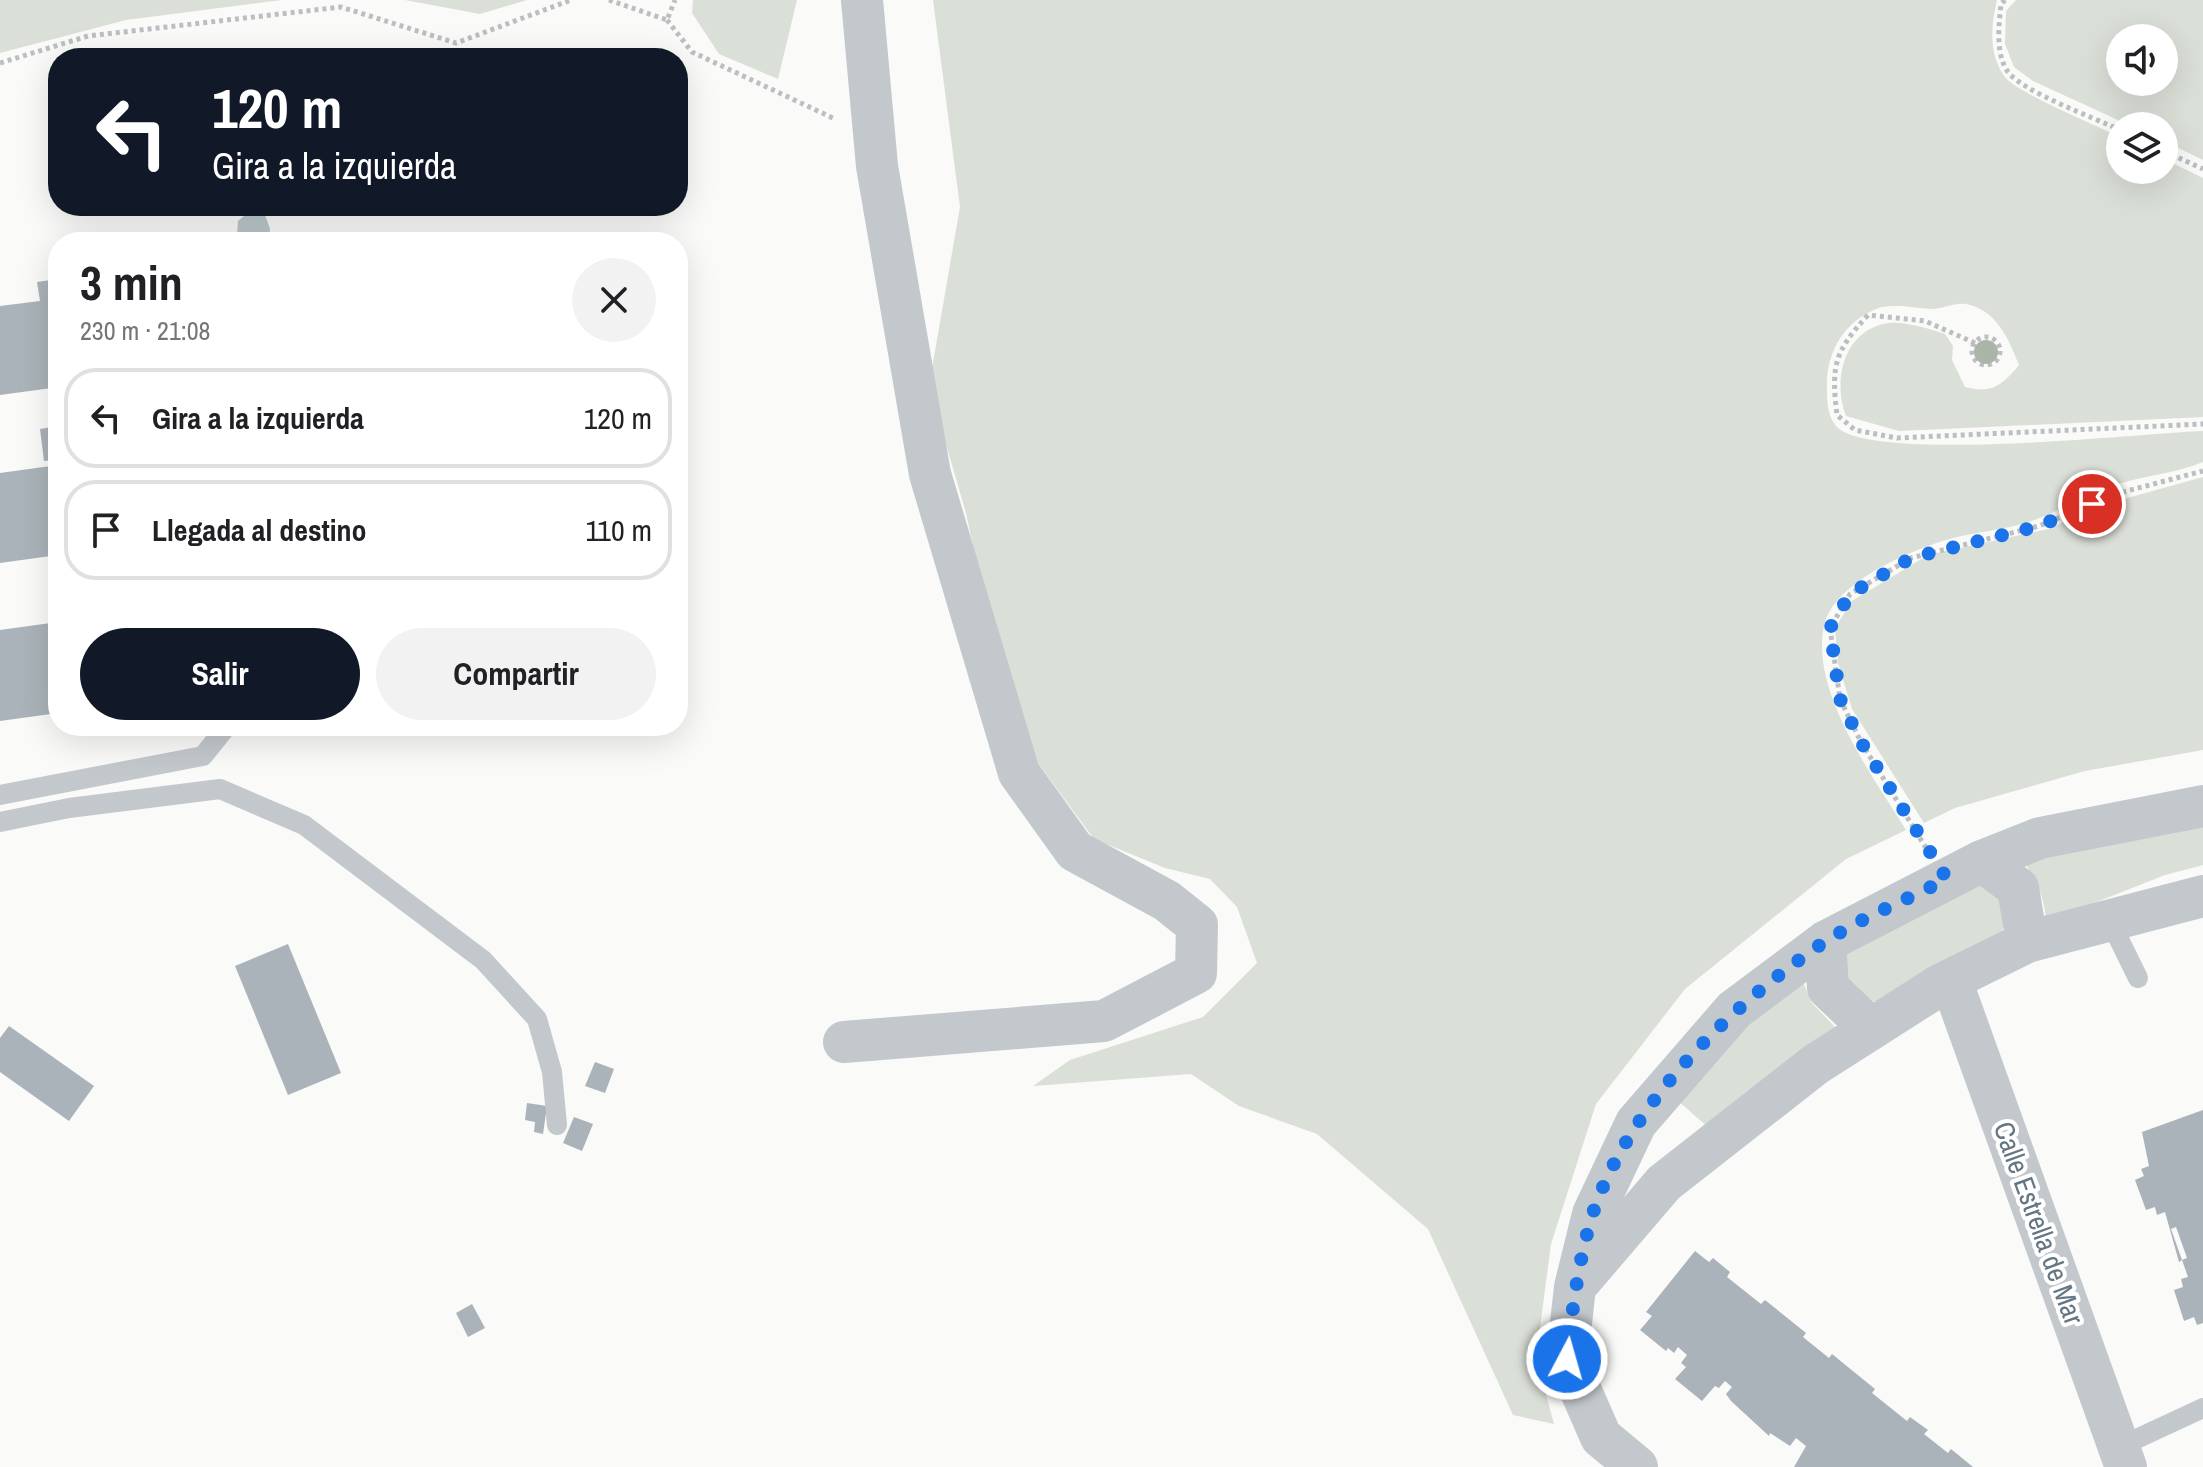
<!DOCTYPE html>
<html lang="es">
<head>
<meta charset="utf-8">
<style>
	:root { --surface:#fff; --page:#f2f2f2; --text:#202124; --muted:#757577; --line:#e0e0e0; --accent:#111827 }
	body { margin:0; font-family:"Archivo Narrow",sans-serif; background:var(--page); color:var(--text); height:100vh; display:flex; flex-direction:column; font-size:30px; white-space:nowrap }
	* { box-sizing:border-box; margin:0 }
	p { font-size:26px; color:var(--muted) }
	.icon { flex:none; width:44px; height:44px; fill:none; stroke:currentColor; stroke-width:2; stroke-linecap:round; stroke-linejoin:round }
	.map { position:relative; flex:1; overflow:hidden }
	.details { position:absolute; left:48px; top:232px; width:640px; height:504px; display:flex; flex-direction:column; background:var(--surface); border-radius:32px; box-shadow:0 8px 32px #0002 }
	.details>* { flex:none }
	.top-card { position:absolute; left:48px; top:48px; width:640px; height:168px; border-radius:32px; box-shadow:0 8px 32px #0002; background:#111827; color:#fff; overflow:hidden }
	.fabs { position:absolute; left:2106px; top:24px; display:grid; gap:16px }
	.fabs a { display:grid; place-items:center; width:72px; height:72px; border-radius:50%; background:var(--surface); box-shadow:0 8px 32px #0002; font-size:40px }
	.pin { position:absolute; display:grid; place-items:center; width:68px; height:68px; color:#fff; margin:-34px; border:4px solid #fff; border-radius:50%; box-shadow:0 2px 8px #0007 }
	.me { position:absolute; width:88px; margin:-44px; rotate:6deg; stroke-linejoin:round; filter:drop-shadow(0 0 6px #0008) }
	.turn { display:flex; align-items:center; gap:28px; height:168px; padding:0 32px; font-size:36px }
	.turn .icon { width:104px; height:104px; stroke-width:2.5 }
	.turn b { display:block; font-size:56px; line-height:68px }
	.round { display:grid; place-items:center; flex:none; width:84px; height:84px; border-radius:42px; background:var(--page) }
	.headline { display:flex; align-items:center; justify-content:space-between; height:136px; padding:0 32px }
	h1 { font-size:48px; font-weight:700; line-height:60px }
	.cta { display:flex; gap:16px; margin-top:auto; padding:16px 32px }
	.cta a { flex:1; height:92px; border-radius:48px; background:var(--accent); color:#fff; font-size:32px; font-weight:700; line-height:92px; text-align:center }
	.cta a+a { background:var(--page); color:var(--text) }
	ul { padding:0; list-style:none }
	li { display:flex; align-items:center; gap:24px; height:100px; margin:0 16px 12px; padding:0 16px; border:4px solid var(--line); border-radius:32px }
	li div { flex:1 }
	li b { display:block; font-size:30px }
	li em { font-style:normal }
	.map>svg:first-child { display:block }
	.green { fill:#dadfd7; fill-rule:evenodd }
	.water { fill:#bbc7cb }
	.building { fill:#aab3b9 }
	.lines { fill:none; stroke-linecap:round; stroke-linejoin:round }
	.path { stroke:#bbbfc2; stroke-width:5; stroke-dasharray:4 4; stroke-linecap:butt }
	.service { stroke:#c3c8cc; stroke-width:20 }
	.minor { stroke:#c3c8cc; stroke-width:42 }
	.tree { fill:#aab4a7 }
	.route { stroke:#1a73e8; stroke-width:14; stroke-dasharray:0 25.2 }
	.labels { text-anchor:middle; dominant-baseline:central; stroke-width:8; stroke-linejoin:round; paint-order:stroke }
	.street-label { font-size:28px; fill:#657683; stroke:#fff }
</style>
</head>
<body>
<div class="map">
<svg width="2203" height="1467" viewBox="0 0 2203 1467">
	<rect width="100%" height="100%" fill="#fafaf8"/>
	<!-- green -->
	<g class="green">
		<path d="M0,0H282L126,20L0,53Z"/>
		<path d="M405,0H527L480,14Z"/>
		<path d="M693,0H797L778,79L719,54L692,13Z"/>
		<path d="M933,0H1997C1991,26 1988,54 2005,77C2017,93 2098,126 2120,137V170H2164V159L2203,178V417L1899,431L1846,416C1832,380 1844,329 1889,323C1904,321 1931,329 1945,334L1953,346L1952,360L1965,387C1991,394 2002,386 2019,365C2009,340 1997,310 1966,304C1955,302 1942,309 1930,309C1915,308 1890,303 1876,309C1842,323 1825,355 1827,391C1827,402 1828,417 1836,426C1868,464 2145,433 2203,431V462C2175,474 2144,475 2115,485C2086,495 2060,511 2032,521C2005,530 1976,532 1949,539C1909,551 1834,582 1824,626C1810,692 1873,776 1906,830L1846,859L1685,989L1596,1104L1551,1244L1536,1358L1554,1424L1513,1415L1428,1229L1317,1134L1239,1106L1191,1074L1033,1086L1070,1060L1203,1017L1257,963L1237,907L1210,879L1165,868L1094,839L1012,728L966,513L929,386L960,207Z"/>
		<path d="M2016,0H2203V160L2164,141V126H2131L2033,81L2014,67L2005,44L2006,11ZM2120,38H2164V82H2120Z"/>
		<path d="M2203,477V750L2085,771L1955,808L1924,823L1852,709L1838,663L1835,628L1852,601L1928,555L2048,529L2106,504Z"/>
		<path d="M2203,822V865L2165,875L2046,922C2045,896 2035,878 2020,856Z"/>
		<path d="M1976,880L2002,897L2007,916L2001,935L1886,1002L1869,1001L1852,993L1842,956Z"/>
		<path d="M1801,977L1812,1003L1838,1030L1710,1129L1676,1099L1716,1054Z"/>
	</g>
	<!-- water -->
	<path class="water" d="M251,210L265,215L270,229L269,242H219L237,236L238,221Z"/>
	<!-- building -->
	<g class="building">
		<path d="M58,279V420H56L52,388L0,395V306L40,301L37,282Z"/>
		<path d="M58,426V460L44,461L40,429Z"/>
		<path d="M58,465V555L0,563V473Z"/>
		<path d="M58,622V713L0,721V630Z"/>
		<path d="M288,944L341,1073L288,1095L235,966Z"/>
		<path d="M9,1026L94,1086L69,1121L0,1072V1038Z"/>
		<path d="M595,1062L614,1069L605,1093L585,1086Z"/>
		<path d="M527,1103L547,1106L543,1134L534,1132L535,1122L525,1120Z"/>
		<path d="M2203,1110V1323L2197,1325L2194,1317L2184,1321L2174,1290L2183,1287L2181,1279L2188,1277L2182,1260L2187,1258L2176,1227L2171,1229L2182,1260L2179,1262L2165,1212L2157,1215L2155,1207L2146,1210L2135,1180L2144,1176L2141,1169L2149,1166L2142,1132Z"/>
		<path d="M574,1117L593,1124L582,1151L563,1143Z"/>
		<path d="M1695,1251L1709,1262L1713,1258L1730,1272L1727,1277L1761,1304L1765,1300L1806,1333L1803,1337L1829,1358L1832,1354L1875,1389L1872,1393L1907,1421L1910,1417L1928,1430L1924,1434L1948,1453L1951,1449L1973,1467H1794L1806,1446L1796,1438L1790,1446L1770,1433L1769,1436L1731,1401L1726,1394L1732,1387L1725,1381L1719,1388L1715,1386L1702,1401L1675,1379L1686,1367L1681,1363L1687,1355L1678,1347L1674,1353L1668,1348L1666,1351L1640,1330L1652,1316L1646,1312Z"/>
		<path d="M472,1304L485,1328L468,1337L456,1313Z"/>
	</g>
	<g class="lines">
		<!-- path -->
		<g class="path">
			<path d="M609,0L667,20L675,0"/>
			<path d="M2005,0L2001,4C1999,24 1995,54 2008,72C2023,92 2095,118 2120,130"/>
			<path d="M667,20L692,52L835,119"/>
			<path d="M0,63L88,36L341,7L456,43L571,0"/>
			<path d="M2164,151L2203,169"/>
			<circle cx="1986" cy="351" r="14"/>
			<path d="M1975,343L1925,321L1868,315C1834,352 1831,366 1837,415L1855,430L1897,438L2203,424"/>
			<path d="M1926,848L1861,742L1840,699L1830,628L1850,594L1911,558L2039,526L2119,493L2203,471"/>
		</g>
		<!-- service -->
		<g class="service">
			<path d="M0,795L203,756L227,726"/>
			<path d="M0,822L69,808L220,789L304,825L483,960L537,1019L552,1072L557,1125"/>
			<path d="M2109,919L2138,978"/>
			<path d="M2119,1447L2203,1408"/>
		</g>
		<!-- minor -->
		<g class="minor">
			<path d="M1982,861L2018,888L2027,942"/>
			<path d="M1825,942L1828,988L1871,1029"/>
			<path d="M1951,980L2126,1467"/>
			<path d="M844,1042L1104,1021L1196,973L1197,925L1167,901L1075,851L1019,773L930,474L877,166L862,0"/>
			<path d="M1581,1280L1664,1183L1816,1064L1940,985L2027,942L2203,896"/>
			<path d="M1637,1467L1601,1437L1567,1359L1575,1287L1593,1214L1636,1123L1734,1010L1825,942L1982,861L2040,838L2203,806"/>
		</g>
	</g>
	<!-- trees -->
	<circle class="tree" cx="1986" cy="352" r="12"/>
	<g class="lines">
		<!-- route -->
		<path class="route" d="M1567,1359C1572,1311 1578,1263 1592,1216C1628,1105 1729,1007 1823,943C1861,918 1906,900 1947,879L1861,742L1840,699L1830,628L1850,594L1911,558L2039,526L2092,504"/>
	</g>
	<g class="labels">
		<!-- street labels -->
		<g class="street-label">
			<text transform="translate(2039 1223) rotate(70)">Calle Estrella de Mar</text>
		</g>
	</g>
</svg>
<div class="fabs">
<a><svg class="icon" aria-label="sound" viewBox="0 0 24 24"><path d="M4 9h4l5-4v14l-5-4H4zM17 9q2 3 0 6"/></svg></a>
<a><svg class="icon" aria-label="layers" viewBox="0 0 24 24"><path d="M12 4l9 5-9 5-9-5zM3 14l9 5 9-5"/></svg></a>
</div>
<div class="pin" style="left:2092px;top:504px;background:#d93025"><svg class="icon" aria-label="arrive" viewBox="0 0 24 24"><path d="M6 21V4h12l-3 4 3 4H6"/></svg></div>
<svg class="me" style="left:1567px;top:1359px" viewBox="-20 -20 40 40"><circle r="17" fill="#1a73e8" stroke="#fff" stroke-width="3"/><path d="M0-11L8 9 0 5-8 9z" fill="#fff"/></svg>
<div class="top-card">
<div class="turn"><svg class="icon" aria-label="left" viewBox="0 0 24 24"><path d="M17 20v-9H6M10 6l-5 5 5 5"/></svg><div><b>120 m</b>Gira a la izquierda</div></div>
</div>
<section class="details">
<div class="headline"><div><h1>3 min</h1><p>230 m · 21:08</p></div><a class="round"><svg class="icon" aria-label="close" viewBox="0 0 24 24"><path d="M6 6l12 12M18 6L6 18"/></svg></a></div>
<ul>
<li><svg class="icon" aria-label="left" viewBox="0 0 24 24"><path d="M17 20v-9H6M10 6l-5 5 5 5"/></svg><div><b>Gira a la izquierda</b></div><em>120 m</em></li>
<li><svg class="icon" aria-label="arrive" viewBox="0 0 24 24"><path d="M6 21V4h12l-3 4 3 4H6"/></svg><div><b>Llegada al destino</b></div><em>110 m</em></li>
</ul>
<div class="cta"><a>Salir</a><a>Compartir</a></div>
</section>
</div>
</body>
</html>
